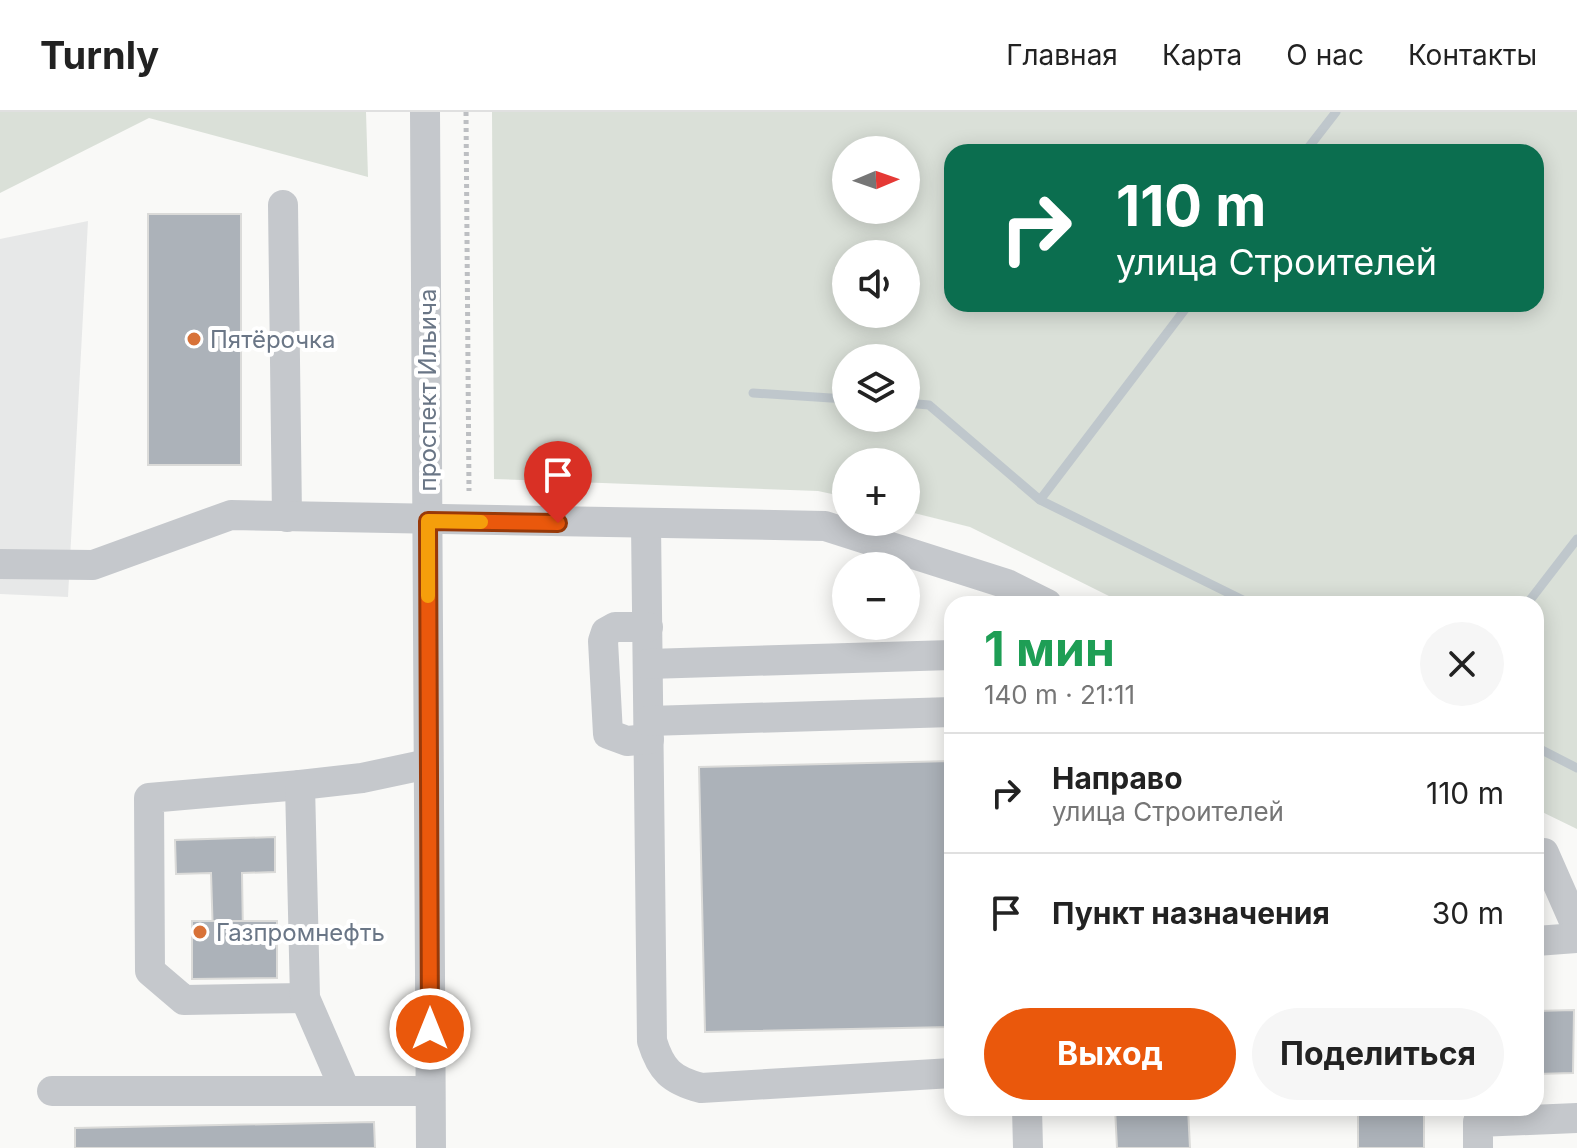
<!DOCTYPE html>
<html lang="ru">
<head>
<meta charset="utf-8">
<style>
	:root { --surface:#fff; --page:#f6f6f6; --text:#222; --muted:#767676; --line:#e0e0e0; --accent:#ea580c }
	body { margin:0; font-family:Inter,sans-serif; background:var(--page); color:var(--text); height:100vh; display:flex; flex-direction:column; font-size:30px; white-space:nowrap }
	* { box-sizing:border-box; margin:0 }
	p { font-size:26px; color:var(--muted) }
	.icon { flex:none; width:44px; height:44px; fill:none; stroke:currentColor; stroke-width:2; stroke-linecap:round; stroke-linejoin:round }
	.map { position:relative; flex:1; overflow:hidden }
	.details { position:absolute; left:944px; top:484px; width:600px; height:520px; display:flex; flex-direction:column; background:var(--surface); border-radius:24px; box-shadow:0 4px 20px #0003 }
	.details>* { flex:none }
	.top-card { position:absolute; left:944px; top:32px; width:600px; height:168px; border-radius:24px; box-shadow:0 4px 20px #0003; background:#0b6e4f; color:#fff; overflow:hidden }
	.needle { width:52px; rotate:88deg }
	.buttons { position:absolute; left:832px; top:24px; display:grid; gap:16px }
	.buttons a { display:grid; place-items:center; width:88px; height:88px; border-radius:50%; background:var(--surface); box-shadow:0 4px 20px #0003; font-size:40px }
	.pin { position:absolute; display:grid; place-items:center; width:68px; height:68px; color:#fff; margin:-82px -34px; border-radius:50% 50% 50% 0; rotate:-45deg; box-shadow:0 0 8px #0007 }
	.pin .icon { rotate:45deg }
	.me { position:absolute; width:88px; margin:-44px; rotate:0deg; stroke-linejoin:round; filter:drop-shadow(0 0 6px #0008) }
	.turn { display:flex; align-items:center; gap:28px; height:168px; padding:0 40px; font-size:36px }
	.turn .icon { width:104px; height:104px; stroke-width:2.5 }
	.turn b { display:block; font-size:56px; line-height:68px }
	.round { display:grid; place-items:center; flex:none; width:84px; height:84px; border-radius:42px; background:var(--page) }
	.summary { display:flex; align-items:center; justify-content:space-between; height:136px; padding:0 40px }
	h1 { font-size:48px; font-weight:700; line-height:60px; color:#1e9e55 }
	.action { display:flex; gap:16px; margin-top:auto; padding:16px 40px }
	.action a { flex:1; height:92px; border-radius:48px; background:var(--accent); color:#fff; font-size:32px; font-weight:700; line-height:92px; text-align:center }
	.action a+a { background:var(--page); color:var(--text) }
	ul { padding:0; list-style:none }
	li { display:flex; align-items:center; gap:24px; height:120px; padding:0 40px; border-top:2px solid var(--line) }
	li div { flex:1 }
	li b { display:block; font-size:30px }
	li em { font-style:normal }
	header { display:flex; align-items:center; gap:48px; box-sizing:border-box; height:112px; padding:0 40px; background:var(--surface); border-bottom:2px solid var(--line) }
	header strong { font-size:38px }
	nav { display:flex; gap:44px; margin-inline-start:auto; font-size:28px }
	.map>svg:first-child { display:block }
	.built { fill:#e7e8e8 }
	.green { fill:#dae0d8; fill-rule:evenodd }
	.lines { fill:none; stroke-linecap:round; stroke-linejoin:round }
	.stream { stroke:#bfc7cc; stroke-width:9 }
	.building { fill:#acb2b9; stroke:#dbdbd9; stroke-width:2 }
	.path { stroke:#bdbfc2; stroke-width:5; stroke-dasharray:4 4; stroke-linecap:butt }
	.minor { stroke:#c5c8cc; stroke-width:30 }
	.route-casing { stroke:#983908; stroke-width:20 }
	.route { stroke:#ea580c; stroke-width:14 }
	.slow { stroke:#f59e0b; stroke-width:14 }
	.poi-dot { fill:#d87238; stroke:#fff; stroke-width:3 }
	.labels { text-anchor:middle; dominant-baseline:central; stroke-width:8; stroke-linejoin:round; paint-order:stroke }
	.poi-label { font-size:24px; fill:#6a7686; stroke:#fff; text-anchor:start }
	.street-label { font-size:24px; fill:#6a7686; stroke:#fff }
</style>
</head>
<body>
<header>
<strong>Turnly</strong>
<nav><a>Главная</a><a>Карта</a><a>О нас</a><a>Контакты</a></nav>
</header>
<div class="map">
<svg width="1577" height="1036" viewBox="0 0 1577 1036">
	<rect width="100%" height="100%" fill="#f9f9f7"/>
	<!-- built -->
	<path class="built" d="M88,109L68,485L0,482V127Z"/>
	<!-- green -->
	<g class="green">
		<path d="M0,0H366L368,65L149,6L0,81Z"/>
		<path d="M492,0H1577V717L1536,697V492H1125L970,415L906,399V350H846V385L818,379L494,367ZM846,38H906V98H846ZM952,40H1536V192H952ZM846,142H906V202H846ZM846,246H906V306H846Z"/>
	</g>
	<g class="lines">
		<!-- stream -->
		<g class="stream">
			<path d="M1305,40L1336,0"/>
			<path d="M753,281L846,287"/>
			<path d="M906,291L929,293L1040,388L1251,492"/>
			<path d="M1040,388L1189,192"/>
			<path d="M1527,492L1577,427"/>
			<path d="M1536,635L1577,656"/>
		</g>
	</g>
	<!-- building -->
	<g class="building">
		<rect x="148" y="102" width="93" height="251"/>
		<path d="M952,649V915L705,920L699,655Z"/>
		<path d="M275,725V760L242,761L243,824L213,825L211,761L176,762L175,728Z"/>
		<path d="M192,809H277V866L192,867Z"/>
		<path d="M1574,898L1573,961L1536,962V899Z"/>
		<path d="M1115,996H1188L1190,1036H1117Z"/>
		<rect x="1358" y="996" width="66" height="40"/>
		<path d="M374,1010L375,1036H75V1016Z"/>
	</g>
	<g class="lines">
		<!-- path -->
		<path class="path" d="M466,0L469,379"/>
		<!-- minor -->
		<g class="minor">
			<path d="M425,0L431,1036"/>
			<path d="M283,93L287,405"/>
			<path d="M646,412L652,929C661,958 671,968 701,976L952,961"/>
			<path d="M0,452L93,453L231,403L825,414L1007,472L1047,492"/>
			<path d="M648,515H615L606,520L603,529L608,622L627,629L649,627"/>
			<path d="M648,552L952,543"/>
			<path d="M649,609L952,600"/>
			<path d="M300,673L149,686L150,859L184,888L305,886"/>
			<path d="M1544,741L1577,816"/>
			<path d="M1536,829L1577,826"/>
			<path d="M345,978L305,886L300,673L362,666L428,652"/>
			<path d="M52,979H430"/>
			<path d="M1027,996L1028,1036"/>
			<path d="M1478,1036V1010L1577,1006"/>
		</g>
	</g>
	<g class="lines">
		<defs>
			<path id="route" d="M430,917L428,409L558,411"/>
		</defs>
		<!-- route casing -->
		<use href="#route" class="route-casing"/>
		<!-- route -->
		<use href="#route" class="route"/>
		<!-- slow -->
		<path class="slow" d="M428,484V409L481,410"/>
	</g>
	<!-- markers -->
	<g class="poi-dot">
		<circle cx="194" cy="227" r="8"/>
		<circle cx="200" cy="820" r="8"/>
	</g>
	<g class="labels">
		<!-- poi labels -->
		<g class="poi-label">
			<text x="210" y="227">Пятёрочка</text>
			<text x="216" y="820">Газпромнефть</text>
		</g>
		<!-- street labels -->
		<g class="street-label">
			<text transform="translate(427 278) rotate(-90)">проспект Ильича</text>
		</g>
	</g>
</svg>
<div class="buttons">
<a><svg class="needle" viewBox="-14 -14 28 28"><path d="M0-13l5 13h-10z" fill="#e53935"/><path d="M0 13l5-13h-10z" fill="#767676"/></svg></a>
<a><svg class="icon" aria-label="sound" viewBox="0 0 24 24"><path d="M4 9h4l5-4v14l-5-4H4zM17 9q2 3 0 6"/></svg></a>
<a><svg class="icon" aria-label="layers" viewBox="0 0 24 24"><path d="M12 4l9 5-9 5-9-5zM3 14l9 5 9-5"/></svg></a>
<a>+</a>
<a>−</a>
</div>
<div class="pin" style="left:558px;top:411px;background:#d93025"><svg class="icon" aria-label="arrive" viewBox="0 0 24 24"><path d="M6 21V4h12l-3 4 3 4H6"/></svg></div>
<svg class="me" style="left:430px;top:917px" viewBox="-20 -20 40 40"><circle r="17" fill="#ea580c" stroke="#fff" stroke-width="3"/><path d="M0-11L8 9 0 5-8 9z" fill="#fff"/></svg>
<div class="top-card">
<div class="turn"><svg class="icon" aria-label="right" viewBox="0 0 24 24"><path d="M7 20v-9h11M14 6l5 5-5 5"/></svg><div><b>110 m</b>улица Строителей</div></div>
</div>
<section class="details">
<div class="summary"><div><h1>1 мин</h1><p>140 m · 21:11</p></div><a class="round"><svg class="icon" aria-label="close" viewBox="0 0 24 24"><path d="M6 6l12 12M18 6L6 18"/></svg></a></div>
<ul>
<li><svg class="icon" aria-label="right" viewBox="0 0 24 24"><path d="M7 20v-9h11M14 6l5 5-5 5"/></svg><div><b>Направо</b><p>улица Строителей</p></div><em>110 m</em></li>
<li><svg class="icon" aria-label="arrive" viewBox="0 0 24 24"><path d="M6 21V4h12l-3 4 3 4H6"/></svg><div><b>Пункт назначения</b></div><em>30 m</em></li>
</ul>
<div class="action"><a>Выход</a><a>Поделиться</a></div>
</section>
</div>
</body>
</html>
